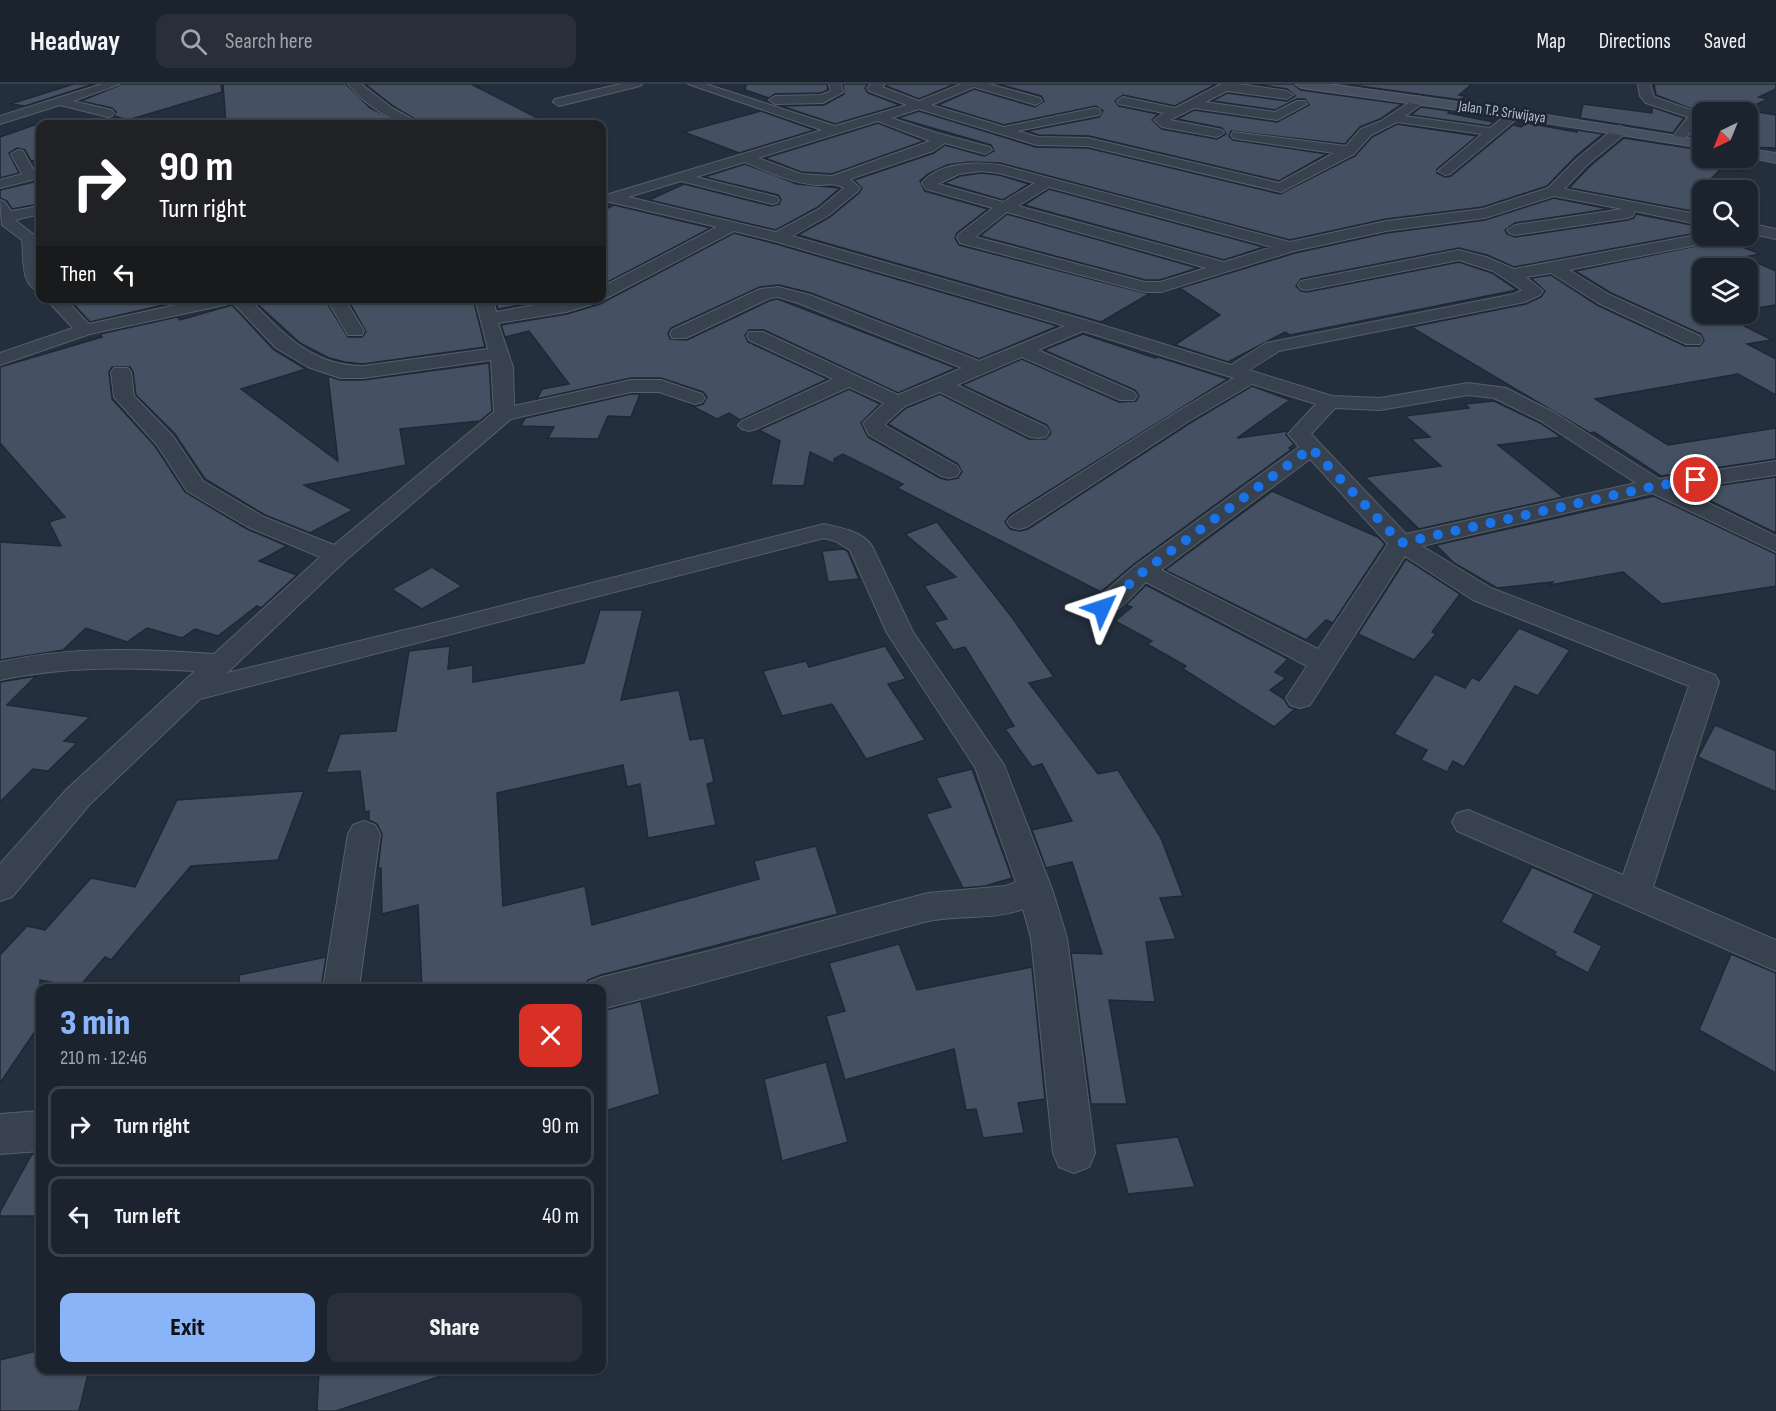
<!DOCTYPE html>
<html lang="en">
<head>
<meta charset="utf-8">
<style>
	:root { --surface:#1b232e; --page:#282f3a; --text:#f1f3f6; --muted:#a0a4aa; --line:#39404a; --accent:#8ab4f8 }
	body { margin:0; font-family:"Sofia Sans Condensed",sans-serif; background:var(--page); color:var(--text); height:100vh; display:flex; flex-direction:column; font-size:22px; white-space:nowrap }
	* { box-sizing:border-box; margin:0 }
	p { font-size:20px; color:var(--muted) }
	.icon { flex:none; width:33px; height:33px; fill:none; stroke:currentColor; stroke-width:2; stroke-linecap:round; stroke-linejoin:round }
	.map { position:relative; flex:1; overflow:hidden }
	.drawer { position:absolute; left:36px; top:900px; width:570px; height:390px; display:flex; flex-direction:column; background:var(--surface); border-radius:12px; box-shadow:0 2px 4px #0004,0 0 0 2px var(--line) }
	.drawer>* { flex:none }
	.top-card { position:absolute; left:36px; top:36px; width:570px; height:183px; border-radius:12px; box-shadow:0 2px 4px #0004,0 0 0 2px var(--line); background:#202124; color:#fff; overflow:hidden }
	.needle { width:39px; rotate:223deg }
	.controls { position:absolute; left:1692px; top:18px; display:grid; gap:12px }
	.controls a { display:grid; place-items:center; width:66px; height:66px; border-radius:12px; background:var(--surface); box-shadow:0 2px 4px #0004,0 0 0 2px var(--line); font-size:30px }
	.pin { position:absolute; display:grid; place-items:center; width:51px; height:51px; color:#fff; margin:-26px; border:3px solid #fff; border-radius:50%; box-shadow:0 2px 6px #0007 }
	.me { position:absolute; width:66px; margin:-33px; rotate:48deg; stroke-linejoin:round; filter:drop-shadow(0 0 4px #0008) }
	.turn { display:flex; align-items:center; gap:21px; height:126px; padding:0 24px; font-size:27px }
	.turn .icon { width:78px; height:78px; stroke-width:2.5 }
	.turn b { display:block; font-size:42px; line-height:51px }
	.then { display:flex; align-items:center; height:57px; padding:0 24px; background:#0003; gap:12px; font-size:22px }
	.round { display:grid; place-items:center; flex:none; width:63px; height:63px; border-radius:12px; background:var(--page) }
	.head { display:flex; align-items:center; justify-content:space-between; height:102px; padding:0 24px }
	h1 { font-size:36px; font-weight:800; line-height:45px; color:var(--accent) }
	.primary-button { display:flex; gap:12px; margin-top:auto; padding:12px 24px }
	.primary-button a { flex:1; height:69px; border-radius:12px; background:var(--accent); color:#111; font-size:24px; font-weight:800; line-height:69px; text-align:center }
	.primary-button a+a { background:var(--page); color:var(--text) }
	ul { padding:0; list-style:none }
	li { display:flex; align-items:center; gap:18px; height:81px; margin:0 12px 9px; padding:0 12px; border:3px solid var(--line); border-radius:12px }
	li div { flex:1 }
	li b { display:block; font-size:22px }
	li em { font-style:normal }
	header { display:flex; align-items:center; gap:36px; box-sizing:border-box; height:84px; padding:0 30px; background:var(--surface); border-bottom:2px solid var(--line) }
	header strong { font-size:28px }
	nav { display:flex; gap:33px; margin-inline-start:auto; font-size:21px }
	.search { width:420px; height:54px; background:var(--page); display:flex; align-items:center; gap:15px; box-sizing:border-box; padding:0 21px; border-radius:12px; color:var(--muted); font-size:22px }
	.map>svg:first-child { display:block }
	.building { fill:#455162; stroke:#1f2835; stroke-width:1.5 }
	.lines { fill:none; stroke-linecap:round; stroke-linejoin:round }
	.street-casing { stroke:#565f6c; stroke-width:2 }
	.secondary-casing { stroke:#565f6c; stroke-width:2 }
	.street { fill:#38414e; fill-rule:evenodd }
	.secondary { fill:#465061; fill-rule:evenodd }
	.route { stroke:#1a73e8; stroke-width:10; stroke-dasharray:0 18 }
	.labels { text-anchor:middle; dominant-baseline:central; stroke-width:5; stroke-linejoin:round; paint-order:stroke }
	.far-street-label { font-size:15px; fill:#b4bcc9; stroke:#1d2633 }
</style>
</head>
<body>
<header>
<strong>Headway</strong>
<div class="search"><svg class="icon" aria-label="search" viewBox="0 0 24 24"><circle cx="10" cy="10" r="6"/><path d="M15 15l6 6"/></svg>Search here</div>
<nav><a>Map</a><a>Directions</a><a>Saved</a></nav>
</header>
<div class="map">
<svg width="1776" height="1327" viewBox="0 0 1776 1327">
	<rect width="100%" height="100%" fill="#242f3e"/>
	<!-- building -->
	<g class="building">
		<path d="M74,0H94L25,22L10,20Z"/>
		<path d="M122,0H221L222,8L128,36L114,32L116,28L112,24L81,17Z"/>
		<path d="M223,0H346L370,24L403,40H226Z"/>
		<path d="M365,0H471L549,40H423L393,22Z"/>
		<path d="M746,0H827L828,6L821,9L775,10L769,14L745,6Z"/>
		<path d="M843,0H868L865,4L868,9L900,21L835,40L781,22L824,21L844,10Z"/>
		<path d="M887,0H955L919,15L886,2Z"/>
		<path d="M998,0H1216L1175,22L1123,11L1115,17L1119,22L1158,30L1152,36L1162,45L1217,55L1226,50L1222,44L1177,35L1194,26L1277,38L1309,21L1305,15H1297L1275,26L1212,17L1227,9L1287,17L1295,12L1287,5L1254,0H1293L1301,6L1402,20L1380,35L1360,43L1345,60L1231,47L1229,52L1233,56L1327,70L1279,97L1089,52L1038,51L1027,47L1099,33L1103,27L1096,22L1004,41L938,21L974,5L1035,23L1044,17L1041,12Z"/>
		<path d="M1345,0H1472L1459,11L1465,12L1461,16Z"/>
		<path d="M1654,0H1776V5L1759,13L1768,15L1745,26L1776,31V64L1748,63V28L1702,29L1656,11Z"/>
		<path d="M1583,20L1652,29V23L1684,34L1673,49L1580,34Z"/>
		<path d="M1421,23L1450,27L1448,29L1494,38L1489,42L1411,31Z"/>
		<path d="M761,27L815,46L739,69L684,48Z"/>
		<path d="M919,27L1036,63L1088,64L1280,110L1355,72L1372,53L1397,40L1477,52L1437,85V89L1445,93L1451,92L1513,41L1521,43L1527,39L1577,48V46L1603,50L1576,72L1547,102L1483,123L1386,135L1290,156L1000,79L969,78L947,81L928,90L920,97L925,107L988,125L957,149L955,154L959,161L1149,210L1101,238L798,151L830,133L859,109L862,104L854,96L934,69L945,61L984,72L994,67L991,61L898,34Z"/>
		<path d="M40,39V75L31,77L25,66L17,64L9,69L19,89L0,94V53Z"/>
		<path d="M878,39L924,57L832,90L801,88L765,74Z"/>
		<path d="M1624,54L1702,66V74H1746L1752,76L1741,87L1722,84L1702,103V129L1569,104L1590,82Z"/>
		<path d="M745,80L797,100L840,104L818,123L776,146L649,116L684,100L771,122L779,120L781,115L778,111L704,93Z"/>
		<path d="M981,89L999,91L1029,100L1003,116L944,99L960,92Z"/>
		<path d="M34,98L40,104V120L12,125L7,117L0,114V106Z"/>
		<path d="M1049,105L1264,163L1224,176L1024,121Z"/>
		<path d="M1554,114L1609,125L1515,139L1505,146L1507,150L1515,153L1628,136L1634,134L1636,130L1702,143V148L1514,183L1487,171L1459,164L1301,195L1296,202L1301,207L1307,208L1459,178L1492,189L1517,206L1290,251L1285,248L1228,278L1175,261L1220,231L1180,204L1295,169L1386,149L1485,136Z"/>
		<path d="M614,121L711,144L602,201V127Z"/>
		<path d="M1007,130L1198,184L1160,196H1145L980,152Z"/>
		<path d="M734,149L773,159L1058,242L979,275L811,209L779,201L760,203L671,244L668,249L670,255L687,256L771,216L778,215L956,284L898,309L764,246H749L745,251L748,258L828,295L740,336L729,329L717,335L688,320L696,322L703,320L707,313L703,308L661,294H631L537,315L542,305L569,300L529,247L505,253L501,241L567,230L600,220Z"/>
		<path d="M1725,156L1760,170L1744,173L1776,187V221L1748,225V184H1702V230H1721L1772,256L1747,260L1776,275V311L1738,290L1595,315L1668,361L1776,344V375L1661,392L1594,348L1590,349L1411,243L1526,220L1541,213L1545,207L1531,194L1551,191L1597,221L1685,262H1700L1704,257L1701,250L1611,209L1575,187Z"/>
		<path d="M68,214H155L163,221L90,238Z"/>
		<path d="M257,214H324L348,253H362L366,248L347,214H473L485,263L363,280L345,278L329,274L300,259L253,216Z"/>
		<path d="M495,214H558L498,225Z"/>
		<path d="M232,221L274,266L306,285L241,305L338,377L328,292L340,296H363L489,279L492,327L480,337L400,345L406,381L304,401L353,426L310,449L265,431L205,395L175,350L136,311L133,288L130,283H112L109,288L112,315L155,362L185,408L247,445L287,462L259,477L297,491L261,524L257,522L218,552L195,545L182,554L147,544L127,558L86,544L63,566L0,576V458L61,462L49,438L65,433L0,359V283L102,253L100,250L177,233L180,236Z"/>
		<path d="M1083,250L1155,274L1158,273L1228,295L1010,431L1005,438L1010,445L1020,447L1028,445L1190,339L1252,302L1290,316L1237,354L1288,347L1286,351L1294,360L1289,364L1292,365L1134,480L1101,508L897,404L903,400L843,370L834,375L835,380L810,368L804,402L771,401L780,357L759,346L849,305L880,320L861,339L868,353L940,394L948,396L958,394L962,388L958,380L888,340L906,324L940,310L1029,355H1046L1051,349L1047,341L962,301L1022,275L1119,318L1136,317L1139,312L1135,306L1044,266Z"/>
		<path d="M631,310H640L631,333L608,332L598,355L548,354L554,343L521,342L525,334Z"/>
		<path d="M1494,317L1540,339L1561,353L1498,361L1563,413L1419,445L1365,393L1441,382L1411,355L1430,353L1405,332L1469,324L1465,320Z"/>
		<path d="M1776,393V449L1688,406Z"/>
		<path d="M1272,407L1378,453L1385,460L1333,539L1326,536L1306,556L1165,486Z"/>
		<path d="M1654,412L1776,470V502L1662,520L1623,488L1550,501L1553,498L1497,504L1454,479L1436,461Z"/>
		<path d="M937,438L1011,532L1054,593L1029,599L1098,690L1118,686L1161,754L1183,812L1160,814L1176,855L1146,858L1155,918L1109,916L1127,1020H1091L1071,869L1102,870L1072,778L1046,784L1032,746L1072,737L1042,680L1032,683L1005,645L1014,642L965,563L953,566L934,538L947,535L924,502L956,493L905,450Z"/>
		<path d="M844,465L848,468L859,495L828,498L822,467Z"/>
		<path d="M1406,475L1460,510L1432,548L1436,550L1414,576L1358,550Z"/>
		<path d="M432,483L462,502L422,525L392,505Z"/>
		<path d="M1146,501L1288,575L1275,588L1286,594L1270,606L1284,615L1289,623L1295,625L1274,643L1183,585L1186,582L1147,560L1152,557L1115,537L1132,523L1126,521Z"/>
		<path d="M600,526H643L621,616L679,606L690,656L704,654L714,698L707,700L716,741L648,754L640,700L627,703L623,681L497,709L503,822L585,802L592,841L759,795L754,777L816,762L838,830L601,891L588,896L584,904H422L418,821L382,830L381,784H378L382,750L377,740L369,736V727L365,728L360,687L326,689L340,650L396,647L409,567L450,562L448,585L473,581V598L584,579Z"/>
		<path d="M1519,544L1570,566L1538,612L1515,602L1464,683L1453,677L1447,688L1421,676L1427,666L1394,650L1435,590L1465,604L1472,593L1479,597Z"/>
		<path d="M885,562L906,595L888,600L925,656L866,675L832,620L782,632L763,587L806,577L809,583Z"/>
		<path d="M36,592L7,621L90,633L64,657L77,659L48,687L33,685L0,718V598Z"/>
		<path d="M1715,641L1776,667V708L1698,673Z"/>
		<path d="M972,685L1012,794L985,802L963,804L926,730L951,723L936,694Z"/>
		<path d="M304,707L278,776L191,782L111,876L105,873L78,904L40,896V940L0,999V871L27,842L45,846L91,794L135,803L177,716Z"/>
		<path d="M1532,783L1594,810L1574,848L1602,862L1588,889L1554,871L1556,868L1501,838Z"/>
		<path d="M899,860L917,906L1032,883L1045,1015L1018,1019L1024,1049L983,1054L976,1025L966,1026L954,965L845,996L826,932L845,927L829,879Z"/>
		<path d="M1731,870L1776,889V989L1699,946Z"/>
		<path d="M326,873L321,904H240L239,891Z"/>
		<path d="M641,917L660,1010L602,1028V927Z"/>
		<path d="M826,978L848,1058L782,1077L764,995Z"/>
		<path d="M1178,1053L1195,1103L1128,1110L1115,1060Z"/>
		<path d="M40,1069V1132H0V1128L32,1070Z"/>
		<path d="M40,1266V1286H89L79,1327H0V1276Z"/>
		<path d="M319,1286H443L444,1291L336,1327H317Z"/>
	</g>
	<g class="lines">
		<defs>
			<g id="street">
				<path d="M102,0H120L73,17L112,26L114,29L112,32L108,33L60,21L0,40V32Z"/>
				<path d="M348,0H361L392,24L421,40C395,43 365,20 348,0Z"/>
				<path d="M621,0H642L640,2L559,22L553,18L555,15Z"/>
				<path d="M688,0H706L835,42L907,21L869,7L867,4L871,0H885L882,3L919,17L961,0H989L1040,14L1042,17L1036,21L974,3L931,21L1004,43L1095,24L1099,25L1101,28L1099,31L1017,47L1038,53L1088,54L1279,99L1334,69L1238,55L1233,54L1231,51L1233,48L1346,62L1361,45L1381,37L1419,12L1425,16L1423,19L1405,32L1490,44L1511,27H1519L1521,30L1519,33L1450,90L1445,91L1438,87L1482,50L1397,38L1371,51L1354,70L1281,108L1088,62L1037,61L919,25L891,34L937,49L990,63L992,66L985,70L945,59L933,67L850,95L860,104L858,107L829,131L792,152L1089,237L1231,281L1266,259L1514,210L1522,206L1493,187L1459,176L1307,206L1301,205L1298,201L1301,197L1459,166L1486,173L1514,185L1702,150L1725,152L1723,155L1717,157L1569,186L1610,211L1700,252L1702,256L1700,260H1686L1598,219L1551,189L1526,193L1543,207L1540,211L1525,218L1279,267L1249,286L1332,312L1380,314L1468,299L1506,304L1555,329L1659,395L1776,377V391L1680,405L1776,452V468L1652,409L1422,462L1491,504L1715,591L1719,598L1653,803L1776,856V887L1457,747L1452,738L1457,729L1468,726L1623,791L1689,602L1473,516L1405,472L1310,621L1300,624L1290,621L1286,614L1307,582L1146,498C1131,512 1115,536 1093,530L1089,524L1093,518L1135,482L1299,363L1288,350L1316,320L1252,300L1189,337L1027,443L1019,445L1011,443L1007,438L1011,433L1175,329L1234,294L1083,247L1038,266L1134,308L1137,312L1134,316H1120L1022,273L957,301L1046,343L1049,348L1046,353L1038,354L1030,353L940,308L905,322L885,340L886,342L957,382L960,387L957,392L949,394L941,392L869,351L863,339L884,319L849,303L756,345L749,347L742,345L738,341L742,337L833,295L749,256L747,252L749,248H763L898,311L962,284L798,219L778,213L770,214L686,254H672L670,250L672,246L760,205L778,203L810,211L979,277L1065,242L774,157L734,147L599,218L566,228L498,239L513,283L514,322L631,296H661L702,310L705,314L702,318L695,320L659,308H631L511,335L346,476L227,589L446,536L824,440C841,444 862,447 872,462L913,548L1004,681L1052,805L1067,854L1095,1069L1089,1083L1074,1089L1059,1083L1053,1069L1031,854L1023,825C992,837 956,830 924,838C817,867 710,898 602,925V904H586L589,898L602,893L709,867L928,809L1006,802L1016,798L975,683L887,549L850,466L835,457L824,454L200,615L89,721L12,813L0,817V780L67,705L195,587C129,583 65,582 0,596V578C71,562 142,565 214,570L320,473L248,443L187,407L157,361L114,313L111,288L114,284H128L131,288L134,312L173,352L203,397L264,433L334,461L494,328L491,276L363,294H340L308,283L276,264L233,219L90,250L0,281V269L73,244L45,214H64L89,240L207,214H248C283,249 311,282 363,282L488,265L475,214H493L496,228L574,214H602V203L717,143L606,117L604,114L606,111L822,46ZM878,37L930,57L832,92L801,90L758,74ZM745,78C768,88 791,99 817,101C826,101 836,98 844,104L819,125L776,148L628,113L681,97L772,120L777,119L779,116L777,113L696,93ZM1468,311L1494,314L1541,337L1636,399L1406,450L1311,350L1335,324L1380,326ZM1310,375L1388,460L1318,565L1161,486Z"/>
				<path d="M829,0H841L843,8L823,19L775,20L769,16L775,12L821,11L831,7Z"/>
				<path d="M1221,0H1238L1287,7L1293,11L1287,15L1227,7L1205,18L1275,28L1297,17H1305L1307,20L1277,36L1194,24L1170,36L1222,46L1224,49L1217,53L1162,43L1154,36L1164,29L1119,20L1117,17L1123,13L1175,24Z"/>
				<path d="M1638,0H1650L1654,13L1700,29L1702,32L1682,59H1672L1670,56L1688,33L1646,19L1640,12Z"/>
				<path d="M1621,42L1627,46L1626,49L1588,80L1564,105L1702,131V141L1635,127L1633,132L1628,134L1515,151L1509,149L1507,146L1515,141L1623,125L1554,112L1485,134L1386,147L1294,167L1161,208H1145L960,159L957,153L959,150L993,124L926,105L922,99C939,78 975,78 1000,81L1290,158L1386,137L1483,125L1548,104L1578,74L1616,43ZM981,87L999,89L1035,99L1003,118L938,100L959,90ZM1049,103L1272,163L1224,178L1018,122ZM1007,128L1206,184L1160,198H1145L975,153Z"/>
				<path d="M18,66L23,67L37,92L35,95L0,104V96L22,90L11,70Z"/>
				<path d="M0,116L5,118L11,127L40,122V130L15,136L38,154L40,207C20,203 24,173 22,156L2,141Z"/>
				<path d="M1748,139L1776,145V155L1748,149Z"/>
				<path d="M326,214H344L364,247L362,251H348Z"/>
				<path d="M364,737L375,741L380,750L359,904H323L348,750L353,741Z"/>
				<path d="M40,1027V1067L0,1070V1030Z"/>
			</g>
			<g id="secondary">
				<path d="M1295,0H1329L1515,26L1702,56V64L1515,34L1301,4Z"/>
				<path d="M1748,65L1776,69V79L1748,73Z"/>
			</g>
		</defs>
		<!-- street casing -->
		<use href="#street" class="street-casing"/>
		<!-- secondary casing -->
		<use href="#secondary" class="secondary-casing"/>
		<!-- street -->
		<use href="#street" class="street"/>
		<!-- secondary -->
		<use href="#secondary" class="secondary"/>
	</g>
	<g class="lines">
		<!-- route -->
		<path class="route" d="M1102,524L1144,487L1311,364L1401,459L1655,402L1696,396"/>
	</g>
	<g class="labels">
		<!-- far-street labels -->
		<g class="far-street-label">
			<text transform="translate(1502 28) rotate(8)">Jalan T.P. Sriwijaya</text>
		</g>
	</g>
</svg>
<div class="controls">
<a><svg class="needle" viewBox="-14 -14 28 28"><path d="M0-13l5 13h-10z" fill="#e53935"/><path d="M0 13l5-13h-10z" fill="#a0a4aa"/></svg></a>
<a><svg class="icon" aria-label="search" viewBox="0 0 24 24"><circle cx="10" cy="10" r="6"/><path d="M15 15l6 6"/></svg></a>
<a><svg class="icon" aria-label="layers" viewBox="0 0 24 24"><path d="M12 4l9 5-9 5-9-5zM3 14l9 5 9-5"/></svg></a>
</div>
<div class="pin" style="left:1696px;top:396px;background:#d93025"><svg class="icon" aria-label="arrive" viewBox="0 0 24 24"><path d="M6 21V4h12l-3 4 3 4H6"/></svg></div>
<svg class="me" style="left:1102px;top:524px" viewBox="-20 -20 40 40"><path d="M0-17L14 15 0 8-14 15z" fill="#1a73e8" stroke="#fff" stroke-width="4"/></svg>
<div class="top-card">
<div class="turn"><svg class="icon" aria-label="right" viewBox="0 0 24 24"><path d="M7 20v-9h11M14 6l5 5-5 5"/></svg><div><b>90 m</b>Turn right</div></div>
<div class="then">Then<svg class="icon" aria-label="left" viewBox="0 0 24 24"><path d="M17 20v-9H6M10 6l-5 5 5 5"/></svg></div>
</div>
<section class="drawer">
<div class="head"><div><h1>3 min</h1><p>210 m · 12:46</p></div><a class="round" style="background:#d93025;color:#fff"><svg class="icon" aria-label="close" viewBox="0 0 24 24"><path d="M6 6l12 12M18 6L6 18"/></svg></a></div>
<ul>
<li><svg class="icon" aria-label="right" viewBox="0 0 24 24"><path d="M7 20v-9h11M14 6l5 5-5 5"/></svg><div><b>Turn right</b></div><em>90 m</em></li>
<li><svg class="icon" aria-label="left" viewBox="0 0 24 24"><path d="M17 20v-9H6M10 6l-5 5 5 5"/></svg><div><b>Turn left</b></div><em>40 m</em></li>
</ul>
<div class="primary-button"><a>Exit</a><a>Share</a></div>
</section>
</div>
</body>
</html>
